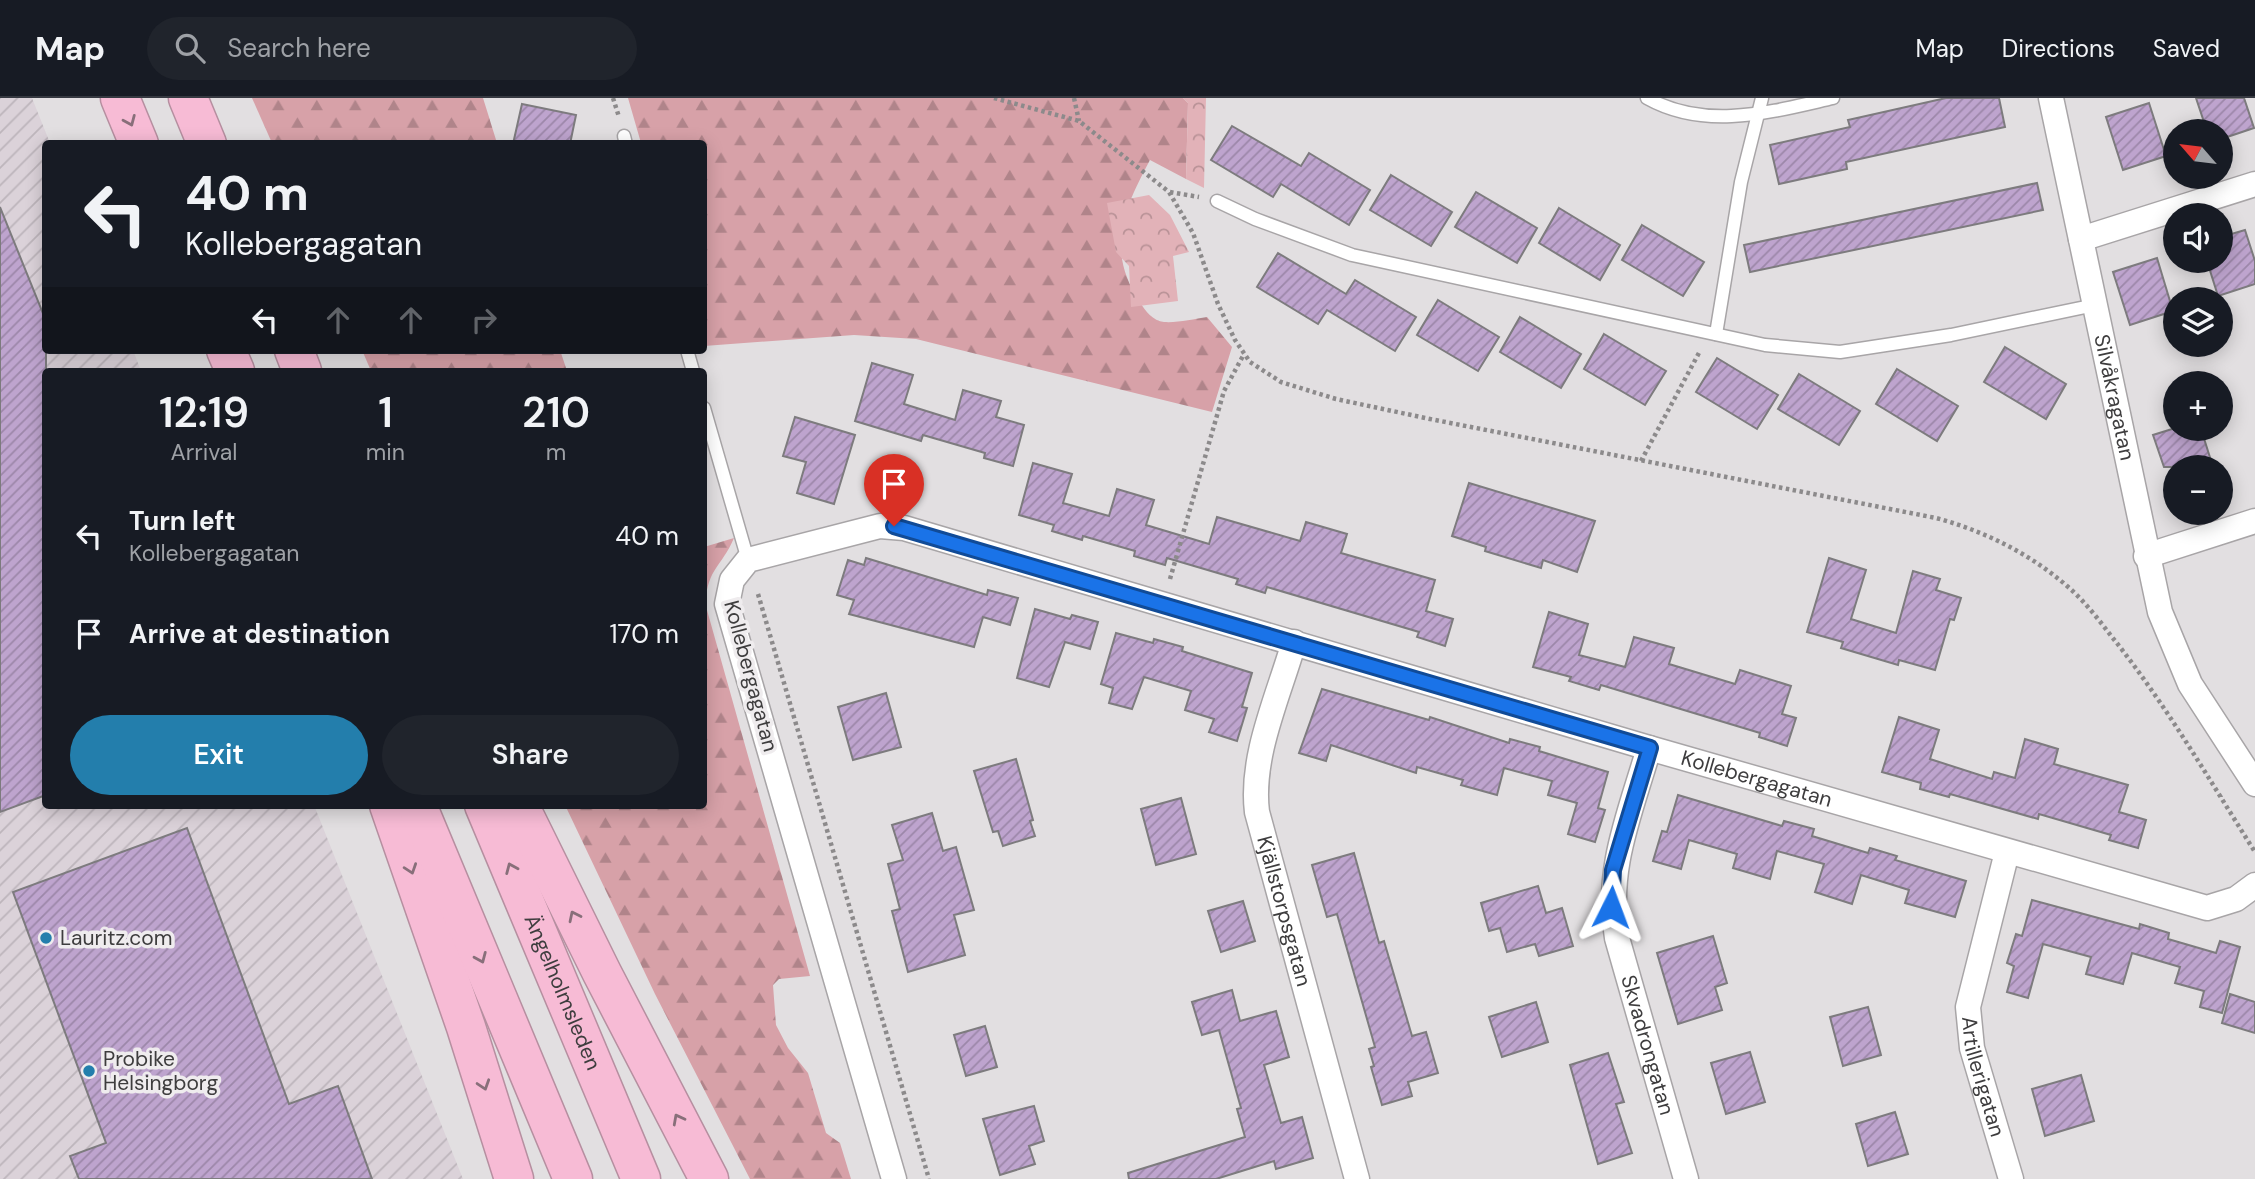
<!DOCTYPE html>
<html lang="en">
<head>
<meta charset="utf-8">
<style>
	:root { --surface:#171b24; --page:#20242c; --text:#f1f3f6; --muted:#9ea1a6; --line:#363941; --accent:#237eac }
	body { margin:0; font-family:"DM Sans",sans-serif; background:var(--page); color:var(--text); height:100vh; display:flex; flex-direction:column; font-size:26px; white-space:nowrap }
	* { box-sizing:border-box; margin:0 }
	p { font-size:23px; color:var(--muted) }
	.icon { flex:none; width:38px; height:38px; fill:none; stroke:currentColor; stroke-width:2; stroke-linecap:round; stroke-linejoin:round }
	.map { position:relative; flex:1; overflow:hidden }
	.details { position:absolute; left:42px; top:270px; width:665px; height:441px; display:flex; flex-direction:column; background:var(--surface); border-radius:7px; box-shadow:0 4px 18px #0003 }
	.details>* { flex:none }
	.hud { position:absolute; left:42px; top:42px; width:665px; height:214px; border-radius:7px; box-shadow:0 4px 18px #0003; background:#171b24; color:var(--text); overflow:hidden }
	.needle { width:46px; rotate:298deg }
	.buttons { position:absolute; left:2163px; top:21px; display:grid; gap:14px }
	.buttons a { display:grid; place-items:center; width:70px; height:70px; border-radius:50%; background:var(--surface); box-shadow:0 4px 18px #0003; font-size:35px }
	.pin { position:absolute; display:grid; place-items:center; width:60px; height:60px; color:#fff; margin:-72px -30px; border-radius:50% 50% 50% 0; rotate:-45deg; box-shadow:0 0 7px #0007 }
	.pin .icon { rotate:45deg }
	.me { position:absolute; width:77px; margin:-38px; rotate:3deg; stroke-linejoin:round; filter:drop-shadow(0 0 5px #0008) }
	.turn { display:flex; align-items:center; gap:24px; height:147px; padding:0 28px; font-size:32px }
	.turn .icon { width:91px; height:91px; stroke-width:2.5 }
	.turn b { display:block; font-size:49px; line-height:60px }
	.lanes { display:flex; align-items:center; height:66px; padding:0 28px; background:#0003; justify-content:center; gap:35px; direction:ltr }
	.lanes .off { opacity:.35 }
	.eta { display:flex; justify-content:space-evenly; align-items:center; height:119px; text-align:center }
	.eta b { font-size:42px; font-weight:600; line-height:49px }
	.primary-button { display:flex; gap:14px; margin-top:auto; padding:14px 28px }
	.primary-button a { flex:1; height:80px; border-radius:42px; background:var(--accent); color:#fff; font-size:28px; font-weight:600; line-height:80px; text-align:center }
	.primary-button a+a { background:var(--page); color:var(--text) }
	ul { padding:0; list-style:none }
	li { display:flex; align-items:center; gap:21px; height:98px; padding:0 28px }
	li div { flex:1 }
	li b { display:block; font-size:26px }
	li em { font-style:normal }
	header { display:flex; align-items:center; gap:42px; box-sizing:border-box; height:98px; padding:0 35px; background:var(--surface); border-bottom:2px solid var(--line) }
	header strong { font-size:33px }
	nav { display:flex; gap:38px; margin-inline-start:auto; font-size:24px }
	.search { width:490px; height:63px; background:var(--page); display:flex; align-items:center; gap:18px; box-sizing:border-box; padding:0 24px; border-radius:38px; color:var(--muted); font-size:26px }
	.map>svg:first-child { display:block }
	.industrial { fill:url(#industrial-furrows) }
	.forest { fill:url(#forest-firs) }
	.park { fill:url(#park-crowns) }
	.building { fill:url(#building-hatch); stroke:#7d7b7e; stroke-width:2 }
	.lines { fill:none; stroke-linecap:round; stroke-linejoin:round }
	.service-casing { stroke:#a8a5a7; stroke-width:15 }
	.minor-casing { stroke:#a8a5a7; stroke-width:27 }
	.motorway-casing { stroke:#b68fa0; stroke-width:41 }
	.path { stroke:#8c8a8b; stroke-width:4.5; stroke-dasharray:3.5 3.5; stroke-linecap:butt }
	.service { stroke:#fff; stroke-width:12 }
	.minor { stroke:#fff; stroke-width:24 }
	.motorway { stroke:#f7bbd5; stroke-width:38 }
	.oneway { stroke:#886f7a }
	.route-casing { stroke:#114b97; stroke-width:18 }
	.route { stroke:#1a73e8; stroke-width:12 }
	.poi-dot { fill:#237eac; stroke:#efecee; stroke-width:2.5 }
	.labels { text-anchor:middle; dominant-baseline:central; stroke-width:7; stroke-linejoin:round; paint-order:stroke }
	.street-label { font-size:21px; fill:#3e3d3e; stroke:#efecee }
	.poi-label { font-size:21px; fill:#3e3d3e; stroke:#efecee; text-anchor:start }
</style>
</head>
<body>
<header>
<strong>Map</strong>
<div class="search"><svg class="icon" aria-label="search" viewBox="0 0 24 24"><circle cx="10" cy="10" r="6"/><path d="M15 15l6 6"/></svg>Search here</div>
<nav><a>Map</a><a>Directions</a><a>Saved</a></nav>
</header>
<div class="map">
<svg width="2255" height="1081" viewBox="0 0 2255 1081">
	<defs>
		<pattern id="industrial-furrows" width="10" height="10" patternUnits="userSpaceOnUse" patternTransform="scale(1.75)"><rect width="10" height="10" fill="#dbd2d9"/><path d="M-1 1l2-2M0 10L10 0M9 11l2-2" fill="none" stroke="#bdb5bb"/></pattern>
		<pattern id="forest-firs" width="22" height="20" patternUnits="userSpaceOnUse" patternTransform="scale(1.75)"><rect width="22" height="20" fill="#d7a1a8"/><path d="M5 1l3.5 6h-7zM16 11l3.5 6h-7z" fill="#b0848a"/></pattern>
		<pattern id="park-crowns" width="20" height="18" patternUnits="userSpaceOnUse" patternTransform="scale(1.75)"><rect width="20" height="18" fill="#e2b2b8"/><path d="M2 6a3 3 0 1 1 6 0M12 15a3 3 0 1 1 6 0" fill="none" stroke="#b99297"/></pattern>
		<pattern id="building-hatch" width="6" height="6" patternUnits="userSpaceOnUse" patternTransform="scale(1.75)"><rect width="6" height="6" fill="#bea4ce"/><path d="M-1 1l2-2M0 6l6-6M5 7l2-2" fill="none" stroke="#9c87a9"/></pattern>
	</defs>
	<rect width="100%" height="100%" fill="#e2dfe1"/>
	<!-- industrial -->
	<path class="industrial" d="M0,0H32L50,45L46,46V252H133L141,273H46V707H314L463,1081H0Z"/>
	<!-- forest -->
	<g class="forest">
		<path d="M252,0H483L497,45H272Z"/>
		<path d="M628,0H1183L1188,5L1186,81L1150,62C1124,111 1105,152 1140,204C1145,213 1153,223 1164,224C1177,225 1194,221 1207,219L1232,249L1212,314L916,241L854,237L704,248V46L641,45Z"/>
		<path d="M362,252H560L567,273H371Z"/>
		<path d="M734,440C721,470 709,468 705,505L810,878L779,881L773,887L776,927L788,950L808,975L826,1035L840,1045L851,1081H750L655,896L565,707H704V449Z"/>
	</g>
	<!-- park -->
	<g class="park">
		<path d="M1183,0H1206L1204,90L1186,81L1188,5Z"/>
		<path d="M1149,97L1170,117L1189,154L1173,158L1178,203L1131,209L1129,168L1116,154L1107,105Z"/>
	</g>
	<!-- building -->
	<g class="building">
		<path d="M1946,0H1999L2005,29L1846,64L1847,71L1779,86L1770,47L1850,29L1848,22Z"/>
		<path d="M2196,0H2244L2254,30L2221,41V33H2207Z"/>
		<path d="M2149,5L2166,58L2123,72L2106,19Z"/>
		<path d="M522,6L576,17L570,46H513Z"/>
		<path d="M1232,28L1301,68L1309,55L1370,92L1349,127L1281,86L1273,99L1211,62Z"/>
		<path d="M1391,77L1452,114L1431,148L1370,112Z"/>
		<path d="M2037,85L2043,112L1750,174L1744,147Z"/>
		<path d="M1476,94L1537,130L1517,165L1455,129Z"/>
		<path d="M0,109L46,223V697L0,714Z"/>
		<path d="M1559,110L1620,147L1600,182L1539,145Z"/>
		<path d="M1642,127L1704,164L1683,198L1622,162Z"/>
		<path d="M2245,132L2255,163V186L2218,198L2207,163H2221V139Z"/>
		<path d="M1278,155L1346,196L1355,182L1416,219L1395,253L1327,212L1318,226L1257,189Z"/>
		<path d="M2157,160L2173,213L2130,227L2113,174Z"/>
		<path d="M1438,202L1499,239L1478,273L1417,237Z"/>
		<path d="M1520,219L1581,256L1561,290L1500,254Z"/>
		<path d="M1604,236L1666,273L1645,307L1584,271Z"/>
		<path d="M2005,249L2066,286L2046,321L1984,284Z"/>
		<path d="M1717,260L1778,297L1757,331L1696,294Z"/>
		<path d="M872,265L913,277L904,306L955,322L963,292L1001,303L996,319L1024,327L1013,368L984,360L985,355L923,337L921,343L855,323Z"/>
		<path d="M1897,271L1958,308L1937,343L1876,306Z"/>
		<path d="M1799,276L1860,313L1839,347L1778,311Z"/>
		<path d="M795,319L855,337L834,406L797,395L806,364L783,358Z"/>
		<path d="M2172,331H2201L2213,369H2164L2153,337Z"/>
		<path d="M1033,365L1072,376L1063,405L1109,418L1117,391L1154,402L1146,427L1209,446L1217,419L1300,443L1306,424L1347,436L1341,455L1435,482L1426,513L1453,521L1445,548L1417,539L1419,534L1267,489L1265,495L1236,486L1238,481L1167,460L1165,467L1134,458L1135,453L1083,438L1082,442L1052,433L1054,427L1019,417Z"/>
		<path d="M1469,385L1595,423L1577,474L1543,462L1541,470L1485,453L1486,449L1452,438Z"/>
		<path d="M866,460L987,497L988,492L1018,500L1010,527L983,519L974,549L849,516L854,502L837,497L848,462L864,467Z"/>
		<path d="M1829,460L1866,472L1851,521L1896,535L1913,473L1940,481L1936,492L1961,500L1954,522L1950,521L1935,572L1899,562L1898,567L1841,550L1843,544L1807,534Z"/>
		<path d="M1035,511L1070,521L1072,517L1098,524L1090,551L1065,544L1049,589L1017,580Z"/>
		<path d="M1549,514L1588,526L1579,557L1625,569L1634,539L1674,550L1669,566L1735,586L1740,572L1791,588L1782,616L1796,620L1787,648L1759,639L1760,635L1601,587L1599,592L1569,583L1571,579L1533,569Z"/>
		<path d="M1116,535L1153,545L1154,541L1183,549L1182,553L1252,575L1242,609L1247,610L1237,643L1209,634L1214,621L1185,612L1191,593L1144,579L1132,611L1109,605L1113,590L1101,586Z"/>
		<path d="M1322,591L1429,622L1430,619L1509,645L1510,641L1540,649L1539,653L1608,674L1598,710L1605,712L1595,744L1568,736L1577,705L1548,697L1552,683L1504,670L1497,697L1461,687L1463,682L1417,669L1416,675L1331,647L1326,663L1299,655Z"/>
		<path d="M886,595L901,649L853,662L838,609Z"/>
		<path d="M1899,619L1939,632L1930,661L1992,681L1994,674L2015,680L2025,641L2058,651L2054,666L2128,687L2119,714L2146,722L2138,750L2109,742L2111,737L2039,716L2038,721L1950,696L1949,699L1920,691L1921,685L1882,674Z"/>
		<path d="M1016,661L1033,722L1030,723L1035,738L1003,748L998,733L993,734L974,673Z"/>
		<path d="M1678,697L1782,728L1784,723L1814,731L1812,738L1868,755L1870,750L1897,758L1895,762L1966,783L1955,819L1905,805L1909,792L1861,777L1852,806L1815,794L1824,766L1777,753L1770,781L1733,770L1737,756L1689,742L1681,771L1653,763L1662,733L1667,734Z"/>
		<path d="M1181,700L1196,756L1156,767L1141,711Z"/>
		<path d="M932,715L943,753L956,749L974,812L954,817L965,857L908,874L892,813L900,811L888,766L903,762L892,727Z"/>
		<path d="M187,730L289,1006L338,988L372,1081H79L70,1058L106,1045L13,794Z"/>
		<path d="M1354,755L1379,845L1384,843L1412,938L1426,934L1438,975L1408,984L1412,998L1382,1007L1371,969L1374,968L1369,951L1375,949L1337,816L1327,819L1312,767Z"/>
		<path d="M1538,788L1546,815L1562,810L1573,848L1539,858L1535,846L1507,854L1500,830L1489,833L1481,805Z"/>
		<path d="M2032,802L2139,831L2140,826L2169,835L2168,841L2216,855L2220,843L2240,849L2222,915L2200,909L2204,893L2175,885L2180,869L2132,855L2123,886L2086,876L2091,859L2043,846L2028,900L2007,894L2014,868L2007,865L2016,836L2022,838Z"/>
		<path d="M1243,803L1255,843L1221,854L1208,813Z"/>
		<path d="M1713,838L1727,885L1715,889L1722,912L1678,926L1657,855Z"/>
		<path d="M1232,892L1240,923L1276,913L1289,959L1264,967L1281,1025L1302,1019L1313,1060L1276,1071L1274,1063L1216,1081H1129L1128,1075L1245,1039L1237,1011L1241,1010L1219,932L1202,937L1192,904Z"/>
		<path d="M2230,896L2255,904V935L2222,925Z"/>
		<path d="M1536,904L1548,944L1502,959L1489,919Z"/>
		<path d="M1868,909L1881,957L1843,968L1830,919Z"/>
		<path d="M985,928L997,969L966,978L954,937Z"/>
		<path d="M1750,954L1765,1004L1726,1016L1711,965Z"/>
		<path d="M1608,955L1624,1004L1616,1006L1632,1055L1598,1066L1570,967Z"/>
		<path d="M2081,977L2094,1023L2045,1038L2032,991Z"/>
		<path d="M1034,1008L1044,1043L1029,1048L1035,1066L1000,1077L983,1021Z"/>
		<path d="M1895,1014L1908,1056L1868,1068L1856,1026Z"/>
	</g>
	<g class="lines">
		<defs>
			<g id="service">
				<path d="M1647,0C1706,33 1771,14 1833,0"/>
				<path d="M624,38L626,46"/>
				<path d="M1217,103L1255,121L1352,157L1765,247L1840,254L1951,237L2095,207"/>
				<path d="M1716,236L1741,84L1762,0"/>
				<path d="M687,252L693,273"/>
				<path d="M704,310L748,462"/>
			</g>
			<g id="minor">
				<path id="s1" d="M2051,0L2160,514L2190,586L2255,686"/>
				<path d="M2081,141L2255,86"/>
				<path d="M2146,458L2255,423"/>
				<path id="s2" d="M1294,544C1279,597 1250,658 1257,714L1357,1081"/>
				<path id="s3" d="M1649,650C1630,716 1605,771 1617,840L1686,1081"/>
				<path id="s4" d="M2007,754L1968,909L1972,950L2011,1081"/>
				<path id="s5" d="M894,1081L727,506L732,482L748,462L880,428L904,430L1649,650L2207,810L2236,801L2255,787"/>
			</g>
			<g id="motorway">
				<path d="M120,0L139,46"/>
				<path d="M188,0L207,46"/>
				<path d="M226,252L235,273"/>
				<path d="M294,252L302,273"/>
				<path d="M389,707L466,929L514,1081"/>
				<path d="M417,707L573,1081"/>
				<path id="s6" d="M484,707L641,1081"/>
				<path d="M519,707L602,875L709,1081"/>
			</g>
		</defs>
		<!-- service casing -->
		<use href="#service" class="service-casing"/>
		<!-- minor casing -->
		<use href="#minor" class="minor-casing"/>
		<!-- motorway casing -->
		<use href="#motorway" class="motorway-casing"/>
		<!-- path -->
		<g class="path">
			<path d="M613,0L619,19"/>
			<path d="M994,0L1079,23L1169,94L1193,135L1218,206L1235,242L1250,264L1281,284L1336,301L1430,321L1936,420C1984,433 2029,455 2067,488C2086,504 2101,525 2116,544C2168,610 2210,683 2255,754"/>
			<path d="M1074,0L1079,23"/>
			<path d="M1170,94L1199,99"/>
			<path d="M1641,363L1700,253"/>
			<path d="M1170,481L1224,293L1244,256"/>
			<path d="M758,496L929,1081"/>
		</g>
		<!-- service -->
		<use href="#service" class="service"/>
		<!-- minor -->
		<use href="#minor" class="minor"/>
		<!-- motorway -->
		<use href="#motorway" class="motorway"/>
	</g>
	<!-- one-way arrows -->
	<defs><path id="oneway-chevron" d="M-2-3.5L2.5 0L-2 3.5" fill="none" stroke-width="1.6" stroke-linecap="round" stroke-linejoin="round" transform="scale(1.75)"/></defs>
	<g class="oneway">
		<use href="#oneway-chevron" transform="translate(130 23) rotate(67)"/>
		<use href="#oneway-chevron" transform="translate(511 770) rotate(-113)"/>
		<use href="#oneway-chevron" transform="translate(411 771) rotate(71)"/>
		<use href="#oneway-chevron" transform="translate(574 818) rotate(-116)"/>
		<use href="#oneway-chevron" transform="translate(481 860) rotate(67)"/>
		<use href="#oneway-chevron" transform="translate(484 987) rotate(72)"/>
		<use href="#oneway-chevron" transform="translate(678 1021) rotate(-118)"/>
	</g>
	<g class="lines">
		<defs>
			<path id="route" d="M894,428L1650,650L1613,772L1611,809"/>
		</defs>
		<!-- route casing -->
		<use href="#route" class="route-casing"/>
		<!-- route -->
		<use href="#route" class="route"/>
	</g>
	<!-- markers -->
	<g class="poi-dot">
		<circle cx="46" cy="840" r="7"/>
		<circle cx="89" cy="973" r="7"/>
	</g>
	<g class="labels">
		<!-- street labels -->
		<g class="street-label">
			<text stroke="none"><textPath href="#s1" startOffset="306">Silvåkragatan</textPath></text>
			<text transform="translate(751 578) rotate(75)">Kollebergagatan</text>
			<text stroke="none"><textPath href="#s5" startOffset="1698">Kollebergagatan</textPath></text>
			<text stroke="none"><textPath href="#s2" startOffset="278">Kjällstorpsgatan</textPath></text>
			<text stroke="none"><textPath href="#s6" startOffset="203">Ängelholmsleden</textPath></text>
			<text stroke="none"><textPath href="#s3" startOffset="306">Skvadrongatan</textPath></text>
			<text stroke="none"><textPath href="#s4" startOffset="231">Artillerigatan</textPath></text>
		</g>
		<!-- poi labels -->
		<g class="poi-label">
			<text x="60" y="840">Lauritz.com</text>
			<text x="103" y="961">Probike<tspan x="103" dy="24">Helsingborg</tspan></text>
		</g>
	</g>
</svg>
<div class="buttons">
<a><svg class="needle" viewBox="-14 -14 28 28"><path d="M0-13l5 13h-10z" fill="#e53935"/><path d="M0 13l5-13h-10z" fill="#9ea1a6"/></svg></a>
<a><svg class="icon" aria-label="sound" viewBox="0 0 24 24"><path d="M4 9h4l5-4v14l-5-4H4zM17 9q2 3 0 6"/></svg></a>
<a><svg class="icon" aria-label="layers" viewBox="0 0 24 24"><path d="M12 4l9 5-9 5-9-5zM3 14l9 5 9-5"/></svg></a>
<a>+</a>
<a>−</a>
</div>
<div class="pin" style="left:894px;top:428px;background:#d93025"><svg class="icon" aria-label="arrive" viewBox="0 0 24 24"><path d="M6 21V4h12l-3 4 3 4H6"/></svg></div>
<svg class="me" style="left:1611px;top:809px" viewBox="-20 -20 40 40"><path d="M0-17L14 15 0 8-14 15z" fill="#1a73e8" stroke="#fff" stroke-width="4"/></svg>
<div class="hud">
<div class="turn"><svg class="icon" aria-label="left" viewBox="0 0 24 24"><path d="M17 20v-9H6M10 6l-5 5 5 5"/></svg><div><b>40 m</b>Kollebergagatan</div></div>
<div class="lanes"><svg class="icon" aria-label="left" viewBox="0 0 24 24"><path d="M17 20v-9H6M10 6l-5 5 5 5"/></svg><svg class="icon off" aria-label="ahead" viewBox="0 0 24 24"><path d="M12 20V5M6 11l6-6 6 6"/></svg><svg class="icon off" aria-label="ahead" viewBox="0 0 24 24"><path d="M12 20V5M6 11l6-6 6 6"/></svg><svg class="icon off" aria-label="right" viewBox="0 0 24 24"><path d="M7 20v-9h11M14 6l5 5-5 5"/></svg></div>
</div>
<section class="details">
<div class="eta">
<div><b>12:19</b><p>Arrival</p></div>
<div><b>1</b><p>min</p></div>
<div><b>210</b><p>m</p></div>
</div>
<ul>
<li><svg class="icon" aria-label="left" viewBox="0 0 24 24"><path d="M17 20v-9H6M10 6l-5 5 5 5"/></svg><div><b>Turn left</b><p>Kollebergagatan</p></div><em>40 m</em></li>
<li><svg class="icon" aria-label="arrive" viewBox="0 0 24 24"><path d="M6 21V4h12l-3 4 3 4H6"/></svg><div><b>Arrive at destination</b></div><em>170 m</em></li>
</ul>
<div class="primary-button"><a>Exit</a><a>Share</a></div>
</section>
</div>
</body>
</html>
